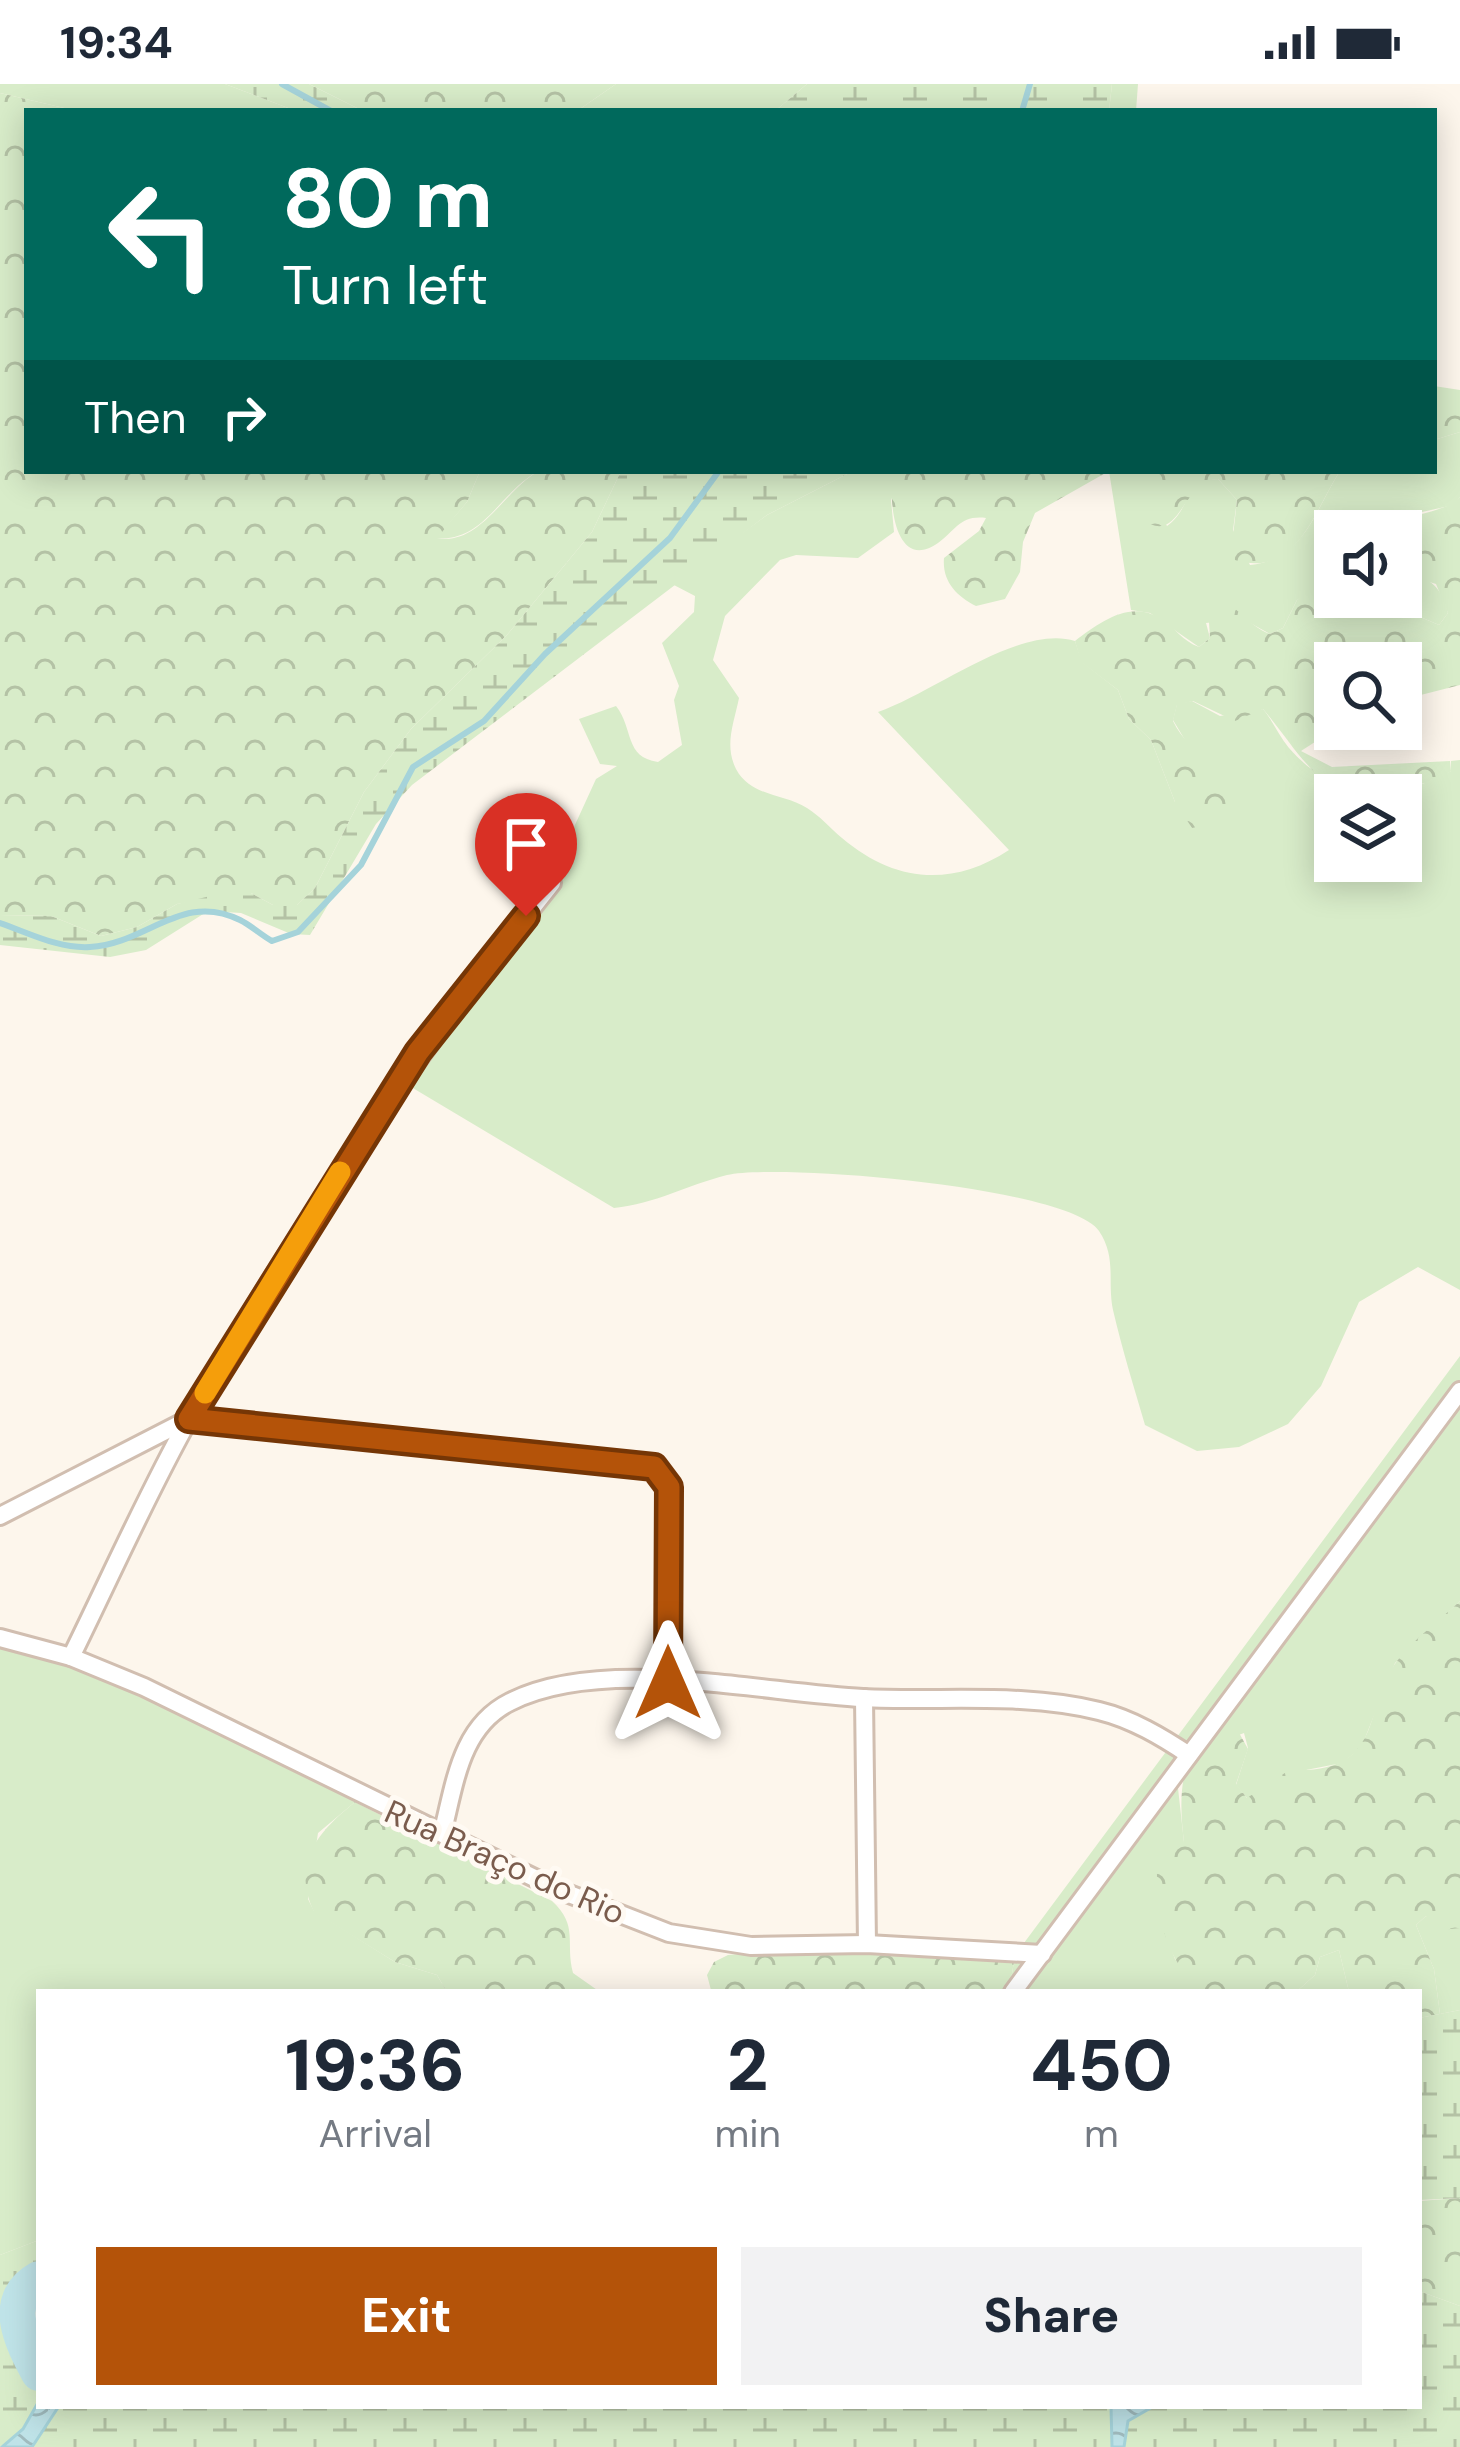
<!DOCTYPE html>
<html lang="en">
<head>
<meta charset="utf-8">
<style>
	:root { --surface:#fff; --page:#f2f2f3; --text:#1f2937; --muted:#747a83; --accent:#b45309 }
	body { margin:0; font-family:"DM Sans",sans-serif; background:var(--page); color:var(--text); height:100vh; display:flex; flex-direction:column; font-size:45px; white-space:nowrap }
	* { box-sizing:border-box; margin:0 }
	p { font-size:39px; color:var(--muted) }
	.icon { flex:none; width:66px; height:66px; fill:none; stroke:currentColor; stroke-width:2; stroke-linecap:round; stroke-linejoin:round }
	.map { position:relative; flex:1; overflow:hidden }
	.panel { position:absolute; left:36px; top:1905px; width:1386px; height:420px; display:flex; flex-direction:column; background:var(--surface); border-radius:0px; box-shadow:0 6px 30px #0003 }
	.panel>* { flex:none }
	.top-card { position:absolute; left:24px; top:24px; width:1413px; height:366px; border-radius:0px; box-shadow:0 6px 30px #0003; background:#00695c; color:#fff; overflow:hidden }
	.controls { position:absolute; left:1314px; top:426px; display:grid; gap:24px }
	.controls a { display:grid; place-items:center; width:108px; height:108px; border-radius:0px; background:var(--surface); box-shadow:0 6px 30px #0003; font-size:60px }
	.pin { position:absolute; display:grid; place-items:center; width:102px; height:102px; color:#fff; margin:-123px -51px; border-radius:50% 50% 50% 0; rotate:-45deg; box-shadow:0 0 12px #0007 }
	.pin .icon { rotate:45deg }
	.me { position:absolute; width:132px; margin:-66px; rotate:0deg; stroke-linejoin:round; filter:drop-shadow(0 0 9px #0008) }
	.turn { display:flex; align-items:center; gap:42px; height:252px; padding:0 60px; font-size:54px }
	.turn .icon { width:156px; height:156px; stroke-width:2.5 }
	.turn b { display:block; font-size:84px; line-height:102px }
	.then { display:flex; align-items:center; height:114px; padding:0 60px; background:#0003; gap:24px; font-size:45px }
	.eta { display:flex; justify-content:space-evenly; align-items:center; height:204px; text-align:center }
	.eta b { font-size:72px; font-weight:800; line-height:84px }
	.button { display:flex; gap:24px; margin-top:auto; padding:24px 60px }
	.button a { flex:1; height:138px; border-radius:0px; background:var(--accent); color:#fff; font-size:48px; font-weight:800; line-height:138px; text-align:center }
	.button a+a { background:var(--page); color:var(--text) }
	.status { display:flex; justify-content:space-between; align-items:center; height:84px; padding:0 60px; background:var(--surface); direction:ltr }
	.status svg { height:33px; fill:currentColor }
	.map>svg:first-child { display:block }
	.grass { fill:#d8ecc9; fill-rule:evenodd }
	.forest { fill:url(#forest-crowns) }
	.wetland { fill:url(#wetland-marsh) }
	.water { fill:url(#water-waves); stroke:#a5d3da; stroke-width:3 }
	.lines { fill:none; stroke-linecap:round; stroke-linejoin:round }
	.stream { stroke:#a5d3da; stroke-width:6 }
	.river { stroke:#bfe3e8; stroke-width:36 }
	.minor-casing { stroke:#d1beb0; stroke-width:22 }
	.minor { stroke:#fff; stroke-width:16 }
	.route-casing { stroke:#753606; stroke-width:30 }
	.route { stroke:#b45309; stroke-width:21 }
	.slow { stroke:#f59e0b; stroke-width:21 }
	.labels { text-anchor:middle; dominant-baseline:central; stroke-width:10; stroke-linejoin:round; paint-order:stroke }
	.street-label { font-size:33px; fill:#7a5c4d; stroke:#fffaf3 }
</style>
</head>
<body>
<div class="status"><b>19:34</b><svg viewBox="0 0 49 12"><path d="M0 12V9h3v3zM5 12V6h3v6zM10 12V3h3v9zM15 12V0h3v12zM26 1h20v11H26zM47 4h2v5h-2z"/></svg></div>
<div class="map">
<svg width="1460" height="2363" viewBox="0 0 1460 2363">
	<defs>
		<pattern id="forest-crowns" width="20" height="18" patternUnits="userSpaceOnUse" patternTransform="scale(3)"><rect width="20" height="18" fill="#d8ecc9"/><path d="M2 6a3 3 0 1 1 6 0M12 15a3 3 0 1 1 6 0" fill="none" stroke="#b4c2a5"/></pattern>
		<pattern id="wetland-marsh" width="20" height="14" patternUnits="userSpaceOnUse" patternTransform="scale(3)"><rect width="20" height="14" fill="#d8ecc9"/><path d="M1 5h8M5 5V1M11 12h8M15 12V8" fill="none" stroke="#b4c2a5"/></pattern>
		<pattern id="water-waves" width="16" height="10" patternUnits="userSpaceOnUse" patternTransform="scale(3)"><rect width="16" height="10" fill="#bfe3e8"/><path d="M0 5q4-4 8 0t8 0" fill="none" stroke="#a0bbbe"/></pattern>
	</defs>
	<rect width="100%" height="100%" fill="#fdf6ec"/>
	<!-- grass -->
	<g class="grass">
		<path d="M0,0H225L296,27H77L0,9Z"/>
		<path d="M616,0H807L775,27H577Z"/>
		<path d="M1460,348V413L1454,421L1335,447V507L1324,504L1297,516L1283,544L1270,550L1243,535L1206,539L1210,554L1199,563L1150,529L1131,526L1109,387H1157L1149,407L1167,442C1190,426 1185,396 1218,395L1237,416L1233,446L1250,481C1304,476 1315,426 1340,387H1434V356Z"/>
		<path d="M480,387H539C501,406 484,459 436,454L467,418Z"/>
		<path d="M853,387H905L891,416L894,448L858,474L796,471L780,476L725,532L713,576L739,614C734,639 724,661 736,685C751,713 783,709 807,724C820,732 830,744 842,754C894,798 951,804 1009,766L878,628C934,609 1019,540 1075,557L1082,578L1118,606L1129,635L1151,656L1175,718L1214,685L1191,666L1173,636L1177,620L1192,617L1220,632L1263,625C1273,637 1279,652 1289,664C1334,716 1393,719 1451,687V677L1460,676V1206L1418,1183L1359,1218L1321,1302L1288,1340L1239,1363L1197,1367L1145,1341C1134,1303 1122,1265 1113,1226C1107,1197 1117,1174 1099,1147C1069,1103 782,1079 727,1091C687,1101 655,1120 614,1124L396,994L432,930L563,767L596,695L617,682L600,680L579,635L616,622C634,645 624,673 658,678L682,661L674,616L679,602L662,559L694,528L695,512L672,500L767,431ZM1335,711H1401V777H1335Z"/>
		<path d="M1407,488C1432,495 1442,504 1448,529L1439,541L1397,523L1348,513H1401V489Z"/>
		<path d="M1460,1272V1517L1395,1579L1361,1664L1342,1679L1306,1686L1248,1715L1236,1701L1248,1664L1244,1649L1192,1669L1178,1704L1184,1758L1167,1854L1175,1875L1203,1908H1002L1011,1896L1015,1871Z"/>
		<path d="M0,1547L112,1580L252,1651L355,1718L318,1749L308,1815L314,1827L395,1878L437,1891L447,1908H39V2156L0,2171Z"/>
		<path d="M1426,1832L1460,1844V1926L1440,1930L1434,1885L1416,1841Z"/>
		<path d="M1339,1866L1349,1908H1296L1315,1891L1320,1873Z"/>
	</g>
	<!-- forest -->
	<g class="forest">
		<path d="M309,0H616L577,27H363Z"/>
		<path d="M1112,0H1138L1136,27H1109Z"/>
		<path d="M0,9L77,27H27V387H480L467,418L437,454C480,462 503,408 537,388L621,387L592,448L507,551L411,645L364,708L315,804L296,822L273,821L251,809L177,820L137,843L101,852L51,832L0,831Z"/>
		<path d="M1434,302L1460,306V348L1434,356Z"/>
		<path d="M905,387H1109L1035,429L1023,458L1020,488L1005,515L976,522C956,512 942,497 944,474L979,447L986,434C960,431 956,446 938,459C898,487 890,426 892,402Z"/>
		<path d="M1157,387H1340C1314,427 1297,495 1235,476L1232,461L1237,416L1218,395C1181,396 1180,467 1140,433L1138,418Z"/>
		<path d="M1460,413V601L1401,616V579H1335V645L1301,667L1332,683L1450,677L1451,687C1432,702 1422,698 1399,704C1319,722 1306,675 1263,625L1235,637L1193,617L1177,621L1173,637C1187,667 1220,680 1232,710L1221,738L1192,744L1175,718L1151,656L1129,635L1118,606L1081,578L1075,557C1100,538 1131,515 1161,535C1176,544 1182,557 1199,563L1210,554L1208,523C1239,513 1242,540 1270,550L1283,544L1297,516L1309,507H1335V513L1397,523L1439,541L1448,529L1436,500L1401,489V447H1354C1379,437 1447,430 1460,413Z"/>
		<path d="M1460,1517V1844L1441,1846L1426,1832L1416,1841L1434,1885L1440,1930L1419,1934V1908H1349L1339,1866L1320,1873L1315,1891L1296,1908H1203C1162,1873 1156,1827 1157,1776L1184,1758C1178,1709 1178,1657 1232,1636L1248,1665L1236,1700L1247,1714L1300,1679L1307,1686C1384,1681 1363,1623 1397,1577C1414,1555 1440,1536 1460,1517Z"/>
		<path d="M355,1718L552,1817C579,1842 565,1858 573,1889L600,1908H447L437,1891L395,1878L314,1828C291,1778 318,1748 355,1718Z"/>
		<path d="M827,1862L1015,1871L1011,1896L1002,1908L711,1906L707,1891L714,1878L728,1871Z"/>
		<path d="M1460,2114V2222L1419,2207V2117Z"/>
	</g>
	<!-- wetland -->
	<g class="wetland">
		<path d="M225,0H309L363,27H296Z"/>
		<path d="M807,0H1112L1109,27H775Z"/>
		<path d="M621,387H853L767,431L412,701L376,740L310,851L291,850L241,829L208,827L146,866L110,873L0,861V831L51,832L101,852L137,843L177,820L227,808L251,809L273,821H297L315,804L364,708L411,645L507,551L592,448Z"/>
		<path d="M1460,1926V2114L1419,2116V1934Z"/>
		<path d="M39,2156V2188C0,2256 101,2296 0,2363V2171Z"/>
		<path d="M1419,2207L1460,2222V2363H1124L1128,2336L1154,2322H1419Z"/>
		<path d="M59,2322H1111L1112,2363H32Z"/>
	</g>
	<!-- water -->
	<g class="water">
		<path d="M39,2188V2209L27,2226L39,2262V2294C21,2250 0,2227 39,2188Z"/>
		<path d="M39,2317V2322H59L32,2363H2L23,2345Z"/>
		<path d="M1111,2322H1154L1128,2337L1124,2363H1112Z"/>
	</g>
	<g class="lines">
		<!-- stream -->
		<g class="stream">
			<path d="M282,0L331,27"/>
			<path d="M1022,27L1030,0"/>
			<path d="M0,839C29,849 59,865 90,863C147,860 182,807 240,836C252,842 261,851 272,857L298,848L361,781L413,683L484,637L545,570L670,454L719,387"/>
		</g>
		<!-- river -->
		<path class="river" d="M39,2195C0,2217 23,2259 39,2289"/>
		<defs>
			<g id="minor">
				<path d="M0,1432L189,1335L654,1383L669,1403V1599"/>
				<path d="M0,1554L71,1573L144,1603L559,1806L669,1849L751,1862L867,1860L1042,1870"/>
				<path d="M71,1573C110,1494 146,1412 189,1335C295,1146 417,968 552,799"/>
				<path d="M864,1614L867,1860"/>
				<path d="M442,1750C455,1700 460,1643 510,1618C602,1571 762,1609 863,1614C941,1618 1023,1608 1099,1627C1132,1635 1162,1653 1189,1671"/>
				<path d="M1013,1908L1460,1307"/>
			</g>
		</defs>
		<!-- minor casing -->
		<use href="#minor" class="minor-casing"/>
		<!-- minor -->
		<use href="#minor" class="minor"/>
	</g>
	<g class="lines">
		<defs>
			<path id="route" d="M526,832L418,968L189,1335L654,1383L669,1403L668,1599"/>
		</defs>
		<!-- route casing -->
		<use href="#route" class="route-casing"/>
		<!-- route -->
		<use href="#route" class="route"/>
		<!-- slow -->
		<path class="slow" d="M205,1309L340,1088"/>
	</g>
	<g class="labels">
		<!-- street labels -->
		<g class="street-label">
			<text transform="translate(505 1778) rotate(24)">Rua Braço do Rio</text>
		</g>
	</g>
</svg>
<div class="controls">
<a><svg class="icon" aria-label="sound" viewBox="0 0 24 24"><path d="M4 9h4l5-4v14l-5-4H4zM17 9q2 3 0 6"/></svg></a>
<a><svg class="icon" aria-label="search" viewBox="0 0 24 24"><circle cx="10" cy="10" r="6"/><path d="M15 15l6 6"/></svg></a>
<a><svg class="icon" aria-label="layers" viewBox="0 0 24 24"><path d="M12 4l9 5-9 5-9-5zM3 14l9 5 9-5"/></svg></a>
</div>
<div class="pin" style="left:526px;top:832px;background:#d93025"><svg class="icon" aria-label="arrive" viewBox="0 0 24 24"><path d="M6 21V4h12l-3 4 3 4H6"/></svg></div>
<svg class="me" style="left:668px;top:1599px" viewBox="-20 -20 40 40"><path d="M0-17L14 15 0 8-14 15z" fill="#b45309" stroke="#fff" stroke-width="4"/></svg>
<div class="top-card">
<div class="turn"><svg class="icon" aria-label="left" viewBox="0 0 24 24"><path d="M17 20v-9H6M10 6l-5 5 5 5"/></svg><div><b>80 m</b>Turn left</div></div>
<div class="then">Then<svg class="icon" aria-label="right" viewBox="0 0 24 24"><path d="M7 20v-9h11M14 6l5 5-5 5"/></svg></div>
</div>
<section class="panel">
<div class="eta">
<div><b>19:36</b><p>Arrival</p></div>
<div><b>2</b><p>min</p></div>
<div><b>450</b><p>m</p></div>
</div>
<div class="button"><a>Exit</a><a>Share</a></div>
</section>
</div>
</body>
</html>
